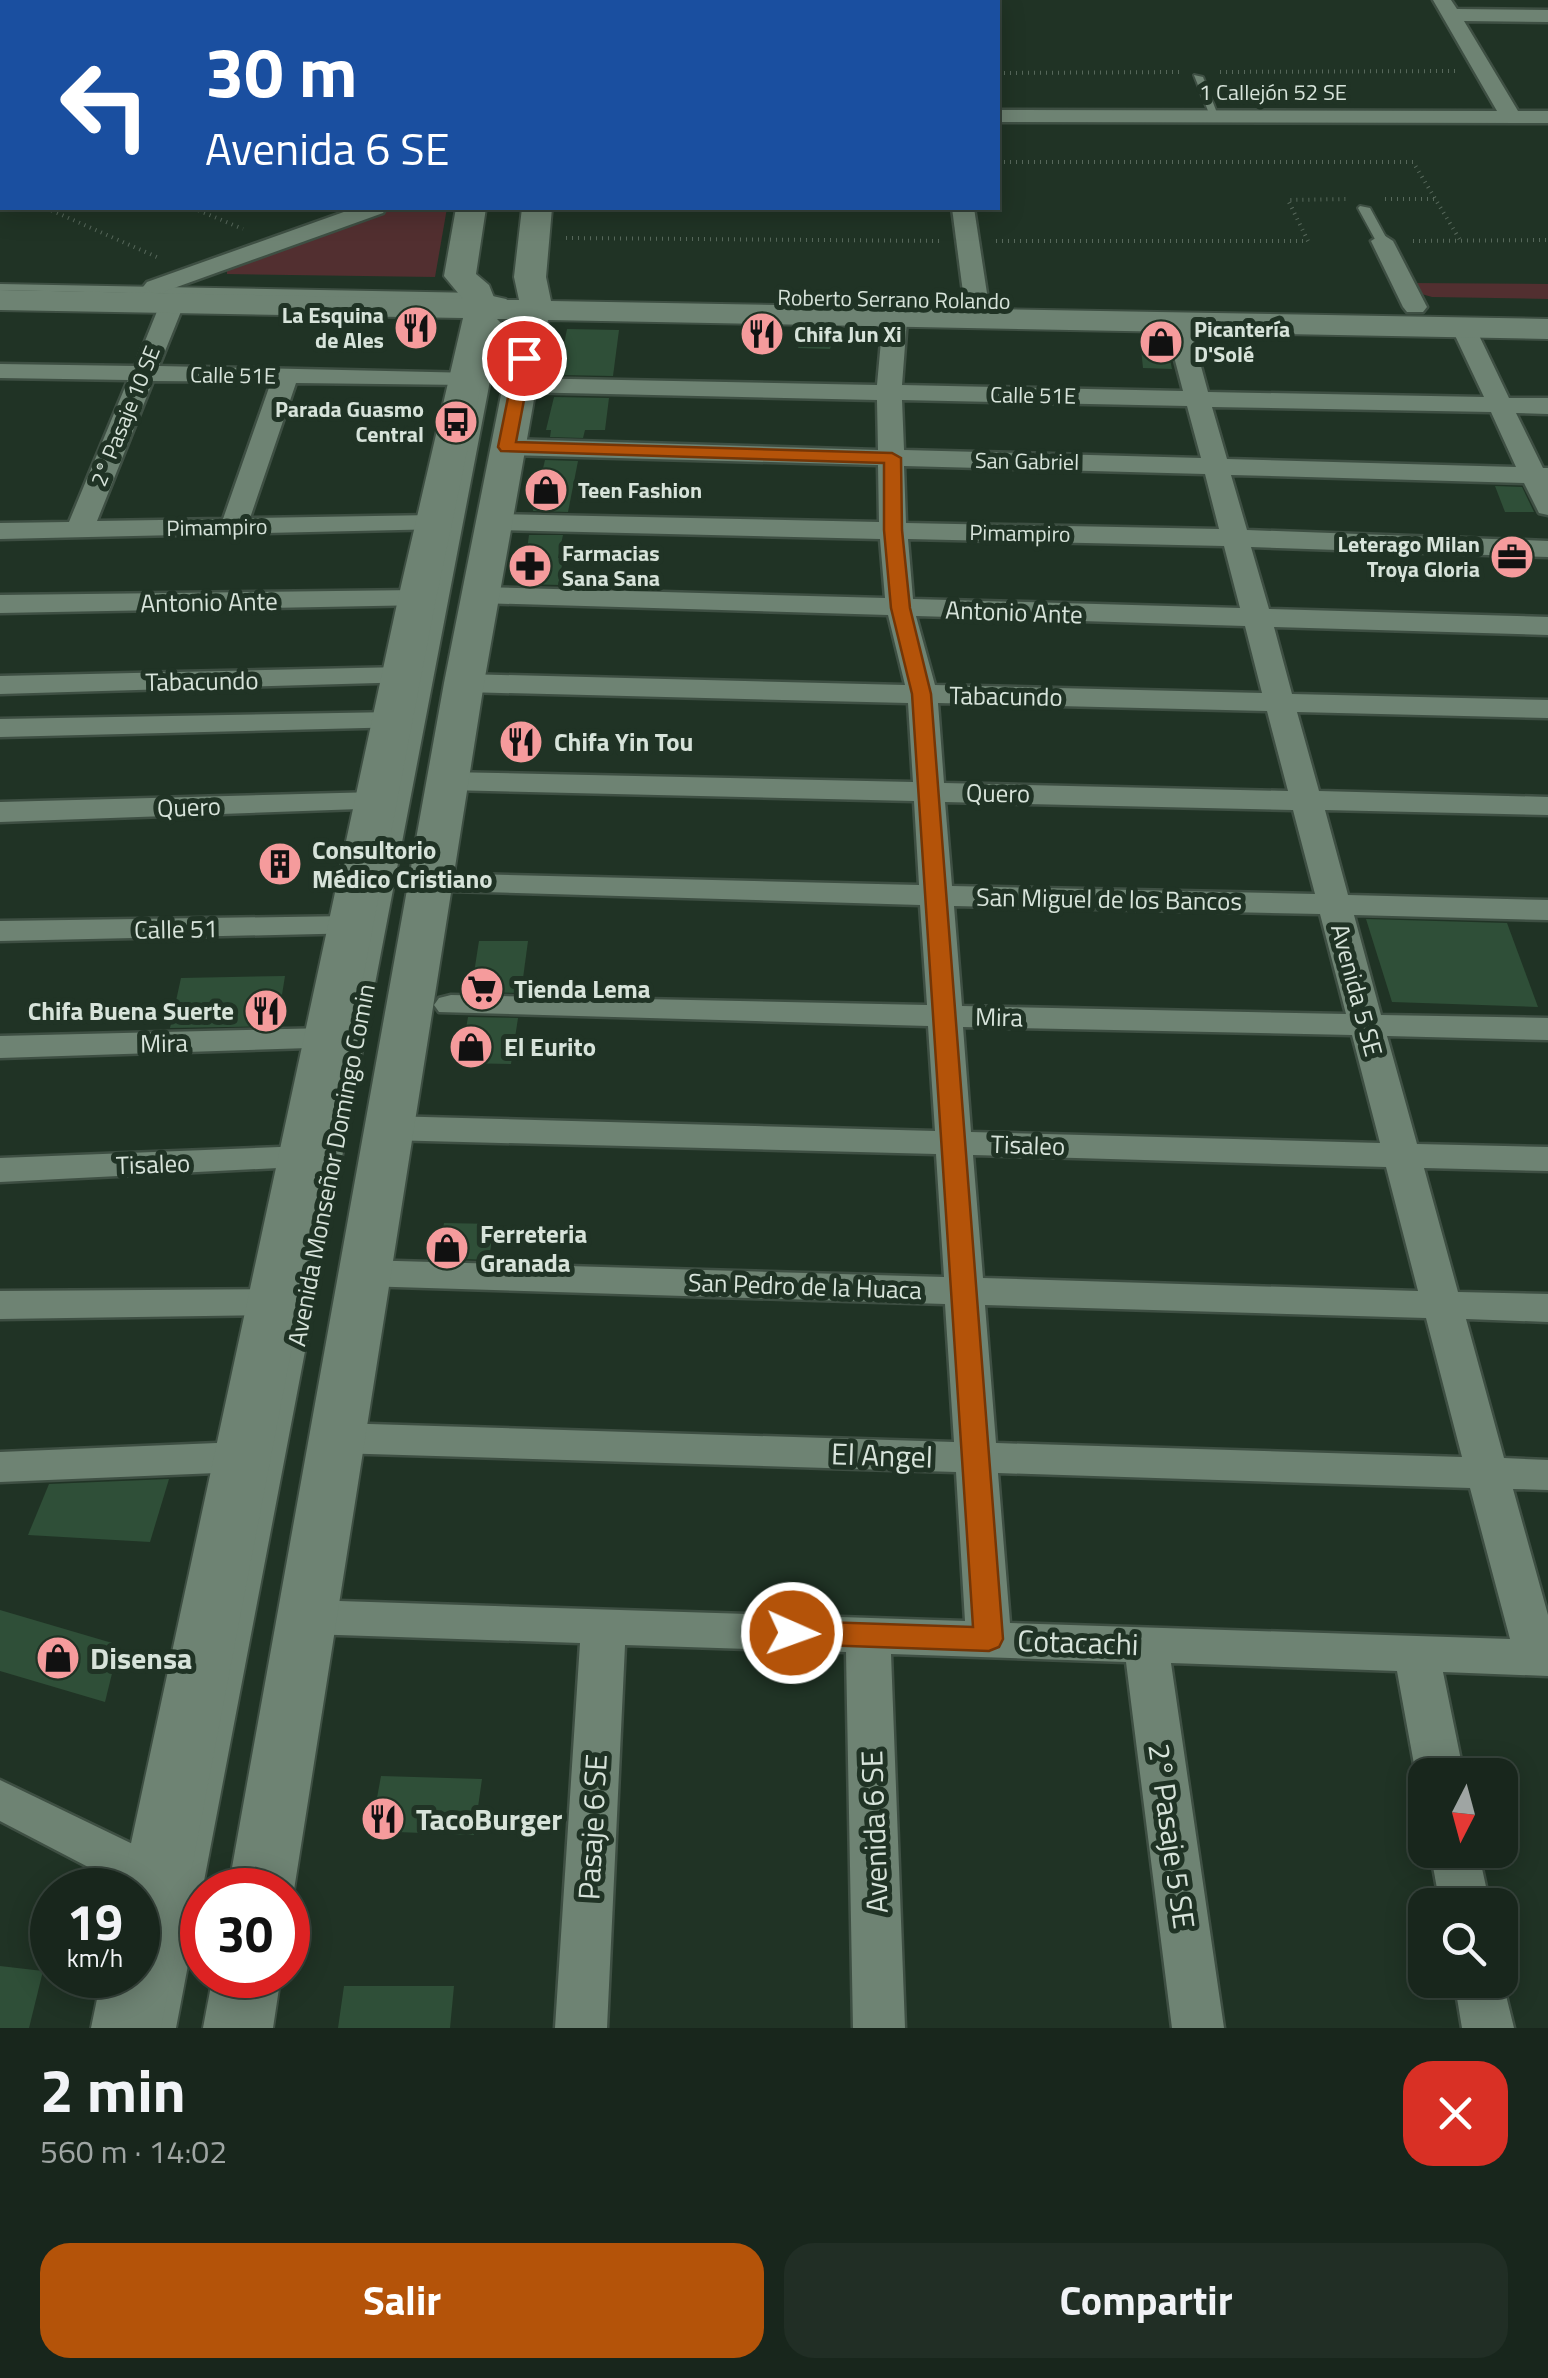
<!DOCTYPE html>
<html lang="es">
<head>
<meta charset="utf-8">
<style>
	:root { --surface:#18261c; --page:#212e25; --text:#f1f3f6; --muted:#9fa5a3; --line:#36433b; --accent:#b45309 }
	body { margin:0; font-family:"Titillium Web",sans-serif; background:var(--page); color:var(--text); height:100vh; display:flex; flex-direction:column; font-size:38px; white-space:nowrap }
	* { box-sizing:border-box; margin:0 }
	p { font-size:32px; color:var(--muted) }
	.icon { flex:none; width:55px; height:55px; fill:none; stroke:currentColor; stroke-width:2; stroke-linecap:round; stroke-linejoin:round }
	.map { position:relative; height:2028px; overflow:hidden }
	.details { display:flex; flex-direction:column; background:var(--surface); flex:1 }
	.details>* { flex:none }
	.guide { position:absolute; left:0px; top:0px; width:1000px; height:210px; box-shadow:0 5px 25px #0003,0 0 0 2px var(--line); background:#1a4fa0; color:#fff; overflow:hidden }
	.needle { width:65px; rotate:186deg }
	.controls { position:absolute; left:1408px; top:1758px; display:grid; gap:20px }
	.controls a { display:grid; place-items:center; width:110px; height:110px; border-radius:20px; background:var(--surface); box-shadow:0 5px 25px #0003,0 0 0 2px var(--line); font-size:50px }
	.speed { position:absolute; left:30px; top:1868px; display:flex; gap:20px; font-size:50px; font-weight:700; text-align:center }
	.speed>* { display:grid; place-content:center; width:130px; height:130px; border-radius:50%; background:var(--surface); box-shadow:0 5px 25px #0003,0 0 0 2px var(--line); line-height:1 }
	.speed small { font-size:25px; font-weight:400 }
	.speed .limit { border:15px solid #d22; background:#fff; color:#111 }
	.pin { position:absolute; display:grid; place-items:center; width:85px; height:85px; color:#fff; margin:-42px; border:5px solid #fff; border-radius:50%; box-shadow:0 2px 10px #0007 }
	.me { position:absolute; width:110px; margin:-55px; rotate:92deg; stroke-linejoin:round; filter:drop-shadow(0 0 8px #0008) }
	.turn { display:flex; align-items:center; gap:35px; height:210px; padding:0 40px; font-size:45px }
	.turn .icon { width:130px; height:130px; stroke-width:2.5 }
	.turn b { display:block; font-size:70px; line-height:85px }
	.round { display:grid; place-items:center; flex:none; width:105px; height:105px; border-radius:30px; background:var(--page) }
	.overview { display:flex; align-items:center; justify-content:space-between; height:170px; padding:0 40px }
	h1 { font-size:60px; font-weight:700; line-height:75px }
	.cta { display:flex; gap:20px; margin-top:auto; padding:20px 40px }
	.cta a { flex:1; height:115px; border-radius:30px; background:var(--accent); color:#fff; font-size:40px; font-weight:700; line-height:115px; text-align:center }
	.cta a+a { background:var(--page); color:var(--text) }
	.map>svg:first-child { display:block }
	.green { fill:#522f30 }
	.building { fill:#2f4f38 }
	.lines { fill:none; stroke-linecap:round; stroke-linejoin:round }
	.service-casing { stroke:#3e4f43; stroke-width:4 }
	.minor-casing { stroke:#3e4f43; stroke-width:5 }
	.secondary-casing { stroke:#3e4f43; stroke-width:4 }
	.path { stroke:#57685b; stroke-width:4; stroke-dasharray:1 5; stroke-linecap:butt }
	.service { fill:#6e8373; fill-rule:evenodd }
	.minor { fill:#6e8373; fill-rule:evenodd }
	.secondary { fill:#6e8373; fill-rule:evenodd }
	.route { fill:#b45309; stroke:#753606; stroke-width:2.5 }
	.labels { text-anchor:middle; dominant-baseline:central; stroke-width:10; stroke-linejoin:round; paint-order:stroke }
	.far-street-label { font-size:22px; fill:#d7e3da; stroke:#203325 }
	.far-poi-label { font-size:22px; font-weight:bold; fill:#d7e3da; stroke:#203325; text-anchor:start }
	.street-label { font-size:25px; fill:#d7e3da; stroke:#203325 }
	.poi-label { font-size:25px; font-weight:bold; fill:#d7e3da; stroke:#203325; text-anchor:start }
	.near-street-label { font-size:30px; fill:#d7e3da; stroke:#203325 }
	.near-poi-label { font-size:30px; font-weight:bold; fill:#d7e3da; stroke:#203325; text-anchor:start }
</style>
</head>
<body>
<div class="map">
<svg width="1548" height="2028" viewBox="0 0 1548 2028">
	<rect width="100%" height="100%" fill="#203325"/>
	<!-- green -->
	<g class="green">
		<path d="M397,208H447L435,277L227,274V269Z"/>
		<path d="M1409,283L1548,284V299L1432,297L1418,293Z"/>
	</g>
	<!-- building -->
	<g class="building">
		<path d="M567,329L619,330L613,376L558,375Z"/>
		<path d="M804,329H836L830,349L798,348Z"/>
		<path d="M1140,339L1166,340L1172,369L1143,368Z"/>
		<path d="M554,397L609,398L605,430H585L583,438L550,437L551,430H546Z"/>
		<path d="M545,460L578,461L568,512L533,511Z"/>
		<path d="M1495,486L1522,487L1534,512H1505Z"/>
		<path d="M529,535H563L558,558H563L559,585L522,584Z"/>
		<path d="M1366,919L1507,923L1538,1007L1392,1002Z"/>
		<path d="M479,941H528L521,993L471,992Z"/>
		<path d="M285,976L277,1026L170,1028L181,978Z"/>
		<path d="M468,1017L518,1018L511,1064L460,1063Z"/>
		<path d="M444,1223L494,1224L489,1260L438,1258Z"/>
		<path d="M169,1479L150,1542L28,1535L49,1484Z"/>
		<path d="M0,1610L119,1645L105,1702L0,1671Z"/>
		<path d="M381,1776L482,1779L474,1835L371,1831Z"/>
		<path d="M0,1966L43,1971L29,2028H0Z"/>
		<path d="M344,1986H454L450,2028H338Z"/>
	</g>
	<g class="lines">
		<defs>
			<g id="service">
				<path d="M1194,75L1203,77L1219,118L1210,116Z"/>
				<path d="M1360,206L1370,208L1388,241L1386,243L1376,241L1358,208Z"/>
				<path d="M0,284L479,293L506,299L521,310L515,356L509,360L503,356L509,311L498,304L479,301L0,290Z"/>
				<path d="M476,306H484L501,323L176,2028H150L489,324L476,312Z"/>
			</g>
			<g id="minor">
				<rect x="704" y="0" width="18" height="2"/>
				<rect x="813" y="0" width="18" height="2"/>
				<rect x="926" y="0" width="18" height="2"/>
				<path d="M1433,0H1451L1457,9L1548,10V22L1464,21L1518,111H1548V123L998,122V110L1497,111Z"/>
				<path d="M355,208H386L383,213L163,292L155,294L143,287L147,282Z"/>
				<path d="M952,208H974L988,300L984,305L976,307L964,300Z"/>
				<path d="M1382,234L1393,241L1427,307L1423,312H1407L1403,307L1371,241Z"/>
				<path d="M172,297L184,304L159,366L475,373L478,378L466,385L296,383L250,518L434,515L448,523L444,529L0,539V523L69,522L128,380L0,378V364L135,366L160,304ZM153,381L271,382L223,519L97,521Z"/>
				<path d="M895,312L907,319L902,385L1183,391L1165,322L1177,315L1189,322L1208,392L1484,397L1451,327L1463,320L1475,327L1509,398H1548V414L1516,413L1543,468H1548V515L1539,513L1524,483L1231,475L1247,530L1548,541V557L1251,547L1269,609L1548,617V635L1274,627L1292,694L1548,700V718L1297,712L1319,791L1548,797V815L1325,810L1348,895L1548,900V920L1354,915L1381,1015L1548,1018V1040L1387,1036L1417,1144L1548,1147V1171L1424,1168L1458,1292L1548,1294V1322L1466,1319L1504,1458L1548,1460V1490L1513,1489L1548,1615V1676L1443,1672L1464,1775H1425V1789L1416,1775L1397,1671L1171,1663L1224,2028H1172L1126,1662L891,1654L905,2028H853L846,1652L625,1645L607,2028H555L580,1643L308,1634L292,1629L286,1617L292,1605L308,1600L965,1621L956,1472L336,1453L321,1449L315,1438L321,1427L336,1423L954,1442L945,1304L362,1286L348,1282L342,1273L348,1264L362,1260L944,1277L936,1154L387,1140L374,1136L369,1128L374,1120L387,1116L935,1131L928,1026L439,1012L434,1005L439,998L451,995L927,1005L920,905L417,890L413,883L417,876L429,873L919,885L914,801L447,790L436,788L431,781L436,774L447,772L913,782L908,703L464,692L454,689L449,683L454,677L464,674L905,685L888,615L479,603L469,601L465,595L469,589L479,587L885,598L880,539L492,530L478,522L492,514L879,522L878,465L507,455L494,447L507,439L878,450L877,400L519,392L507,385L519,378L877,385L883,319ZM902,400L1187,406L1201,458L904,450ZM1212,407L1491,412L1516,467L1227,459ZM904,466L1205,474L1219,529L906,523ZM908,539L1224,546L1240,608L913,599ZM916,616L1245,626L1262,693L935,685ZM938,703L1267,711L1288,791L944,783ZM945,802L1293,810L1315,894L952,886ZM954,906L1320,914L1346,1014L962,1006ZM963,1027L1352,1035L1380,1143L971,1132ZM973,1155L1386,1167L1418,1291L983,1278ZM985,1305L1426,1318L1462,1457L996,1443ZM998,1473L1470,1488L1510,1639L1010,1623Z"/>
				<path d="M417,590L427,593L431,599L427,605L0,613V595Z"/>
				<path d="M403,667L413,670L418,676L413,682L0,694V676Z"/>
				<path d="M394,712L405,715L409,721L405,727L0,737V719Z"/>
				<path d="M377,792L388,794L393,801L388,808L0,822V802Z"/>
				<path d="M351,916L363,919L368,926L363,933L0,941V921Z"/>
				<path d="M328,1028L341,1031L346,1039L341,1047L0,1058V1036Z"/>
				<path d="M305,1146L318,1150L324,1158L318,1166L0,1182V1158Z"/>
				<path d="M276,1289L290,1292L296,1302L290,1312L276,1315L0,1319V1291Z"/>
				<path d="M241,1442L256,1446L262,1457L256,1468L241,1472L0,1482V1452Z"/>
				<path d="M0,1780L172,1863L179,1878L172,1893L155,1899L138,1893L0,1821Z"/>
				<path d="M1430,1850H1478L1490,1905H1440Z"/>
				<path d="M1500,1971L1514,2028H1462L1454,1980H1500Z"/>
			</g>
			<g id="secondary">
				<path d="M491,0H517V2H492Z"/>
				<path d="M544,0H570V2H545Z"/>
				<path d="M456,208H486L476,274L489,285L495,300H519L514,277L522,208H552L546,277L551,301L1548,319V339L548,320L484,683L294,1890L288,1904V1890H228L444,683L516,319H495L436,599L161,2028H91L102,1975H138V1890H121L398,599L463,318L0,310V290L463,299L444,276Z"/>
				<path d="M213,1975H281L273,2028H203Z"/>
			</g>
		</defs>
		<!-- service casing -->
		<use href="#service" class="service-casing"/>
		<!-- minor casing -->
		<use href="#minor" class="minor-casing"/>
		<!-- secondary casing -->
		<use href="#secondary" class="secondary-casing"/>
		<!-- path -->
		<g class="path">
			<path d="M48,0L55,2"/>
			<path d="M153,0L160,2"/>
			<path d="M422,2L430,0"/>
			<path d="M1220,72L1458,71"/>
			<path d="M998,73L1183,72"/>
			<path d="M998,162H1413L1460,240"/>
			<path d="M1385,199H1434"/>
			<path d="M46,208L159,258"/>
			<path d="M193,208L243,229"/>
			<path d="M566,238L943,241"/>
			<path d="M996,241H1308L1288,200L1348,199"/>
			<path d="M1413,241L1548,240"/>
		</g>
		<!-- service -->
		<use href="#service" class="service"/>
		<!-- minor -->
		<use href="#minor" class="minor"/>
		<!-- secondary -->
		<use href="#secondary" class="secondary"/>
	</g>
	<!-- route -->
	<path class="route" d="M524,353L532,358L516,442L892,453L901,458L902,530L910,608L931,694L1003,1639L999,1647L989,1651L792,1644L782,1641L778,1633L782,1625L792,1621L973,1627L912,694L891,608L884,530V463L501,451L498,447L516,358Z"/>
	<!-- icons -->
	<defs>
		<symbol id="restaurant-disc" viewBox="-11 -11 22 22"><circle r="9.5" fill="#f59b9c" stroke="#203325"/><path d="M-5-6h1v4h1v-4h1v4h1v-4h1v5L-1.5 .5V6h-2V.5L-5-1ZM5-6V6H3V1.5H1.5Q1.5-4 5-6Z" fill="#111"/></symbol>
		<symbol id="shop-disc" viewBox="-11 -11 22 22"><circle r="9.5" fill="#f59b9c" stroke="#203325"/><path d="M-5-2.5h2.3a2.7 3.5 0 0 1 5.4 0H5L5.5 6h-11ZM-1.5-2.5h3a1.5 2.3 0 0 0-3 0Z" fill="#111"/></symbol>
		<symbol id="bus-disc" viewBox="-11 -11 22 22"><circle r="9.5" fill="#f59b9c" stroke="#203325"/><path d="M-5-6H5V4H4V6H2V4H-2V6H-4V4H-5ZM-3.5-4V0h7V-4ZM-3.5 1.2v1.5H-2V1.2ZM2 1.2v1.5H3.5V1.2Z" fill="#111"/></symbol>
		<symbol id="office-disc" viewBox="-11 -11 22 22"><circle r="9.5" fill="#f59b9c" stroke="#203325"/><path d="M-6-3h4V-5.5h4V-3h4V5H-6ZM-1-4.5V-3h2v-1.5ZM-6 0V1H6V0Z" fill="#111"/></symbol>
		<symbol id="pharmacy-disc" viewBox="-11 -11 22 22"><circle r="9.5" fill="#f59b9c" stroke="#203325"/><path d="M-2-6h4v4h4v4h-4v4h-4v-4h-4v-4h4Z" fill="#111"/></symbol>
		<symbol id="building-disc" viewBox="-11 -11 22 22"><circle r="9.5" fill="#f59b9c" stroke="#203325"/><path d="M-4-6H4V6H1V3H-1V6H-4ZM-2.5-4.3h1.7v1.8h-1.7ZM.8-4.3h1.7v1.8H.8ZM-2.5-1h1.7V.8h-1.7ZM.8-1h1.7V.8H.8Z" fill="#111"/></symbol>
		<symbol id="supermarket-disc" viewBox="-11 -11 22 22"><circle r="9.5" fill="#f59b9c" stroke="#203325"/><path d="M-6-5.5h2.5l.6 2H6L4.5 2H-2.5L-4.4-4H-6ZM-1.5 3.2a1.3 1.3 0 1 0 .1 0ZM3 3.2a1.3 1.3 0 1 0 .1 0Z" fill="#111"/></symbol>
	</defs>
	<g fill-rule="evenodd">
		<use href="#restaurant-disc" x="391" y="303" width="50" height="50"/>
		<use href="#restaurant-disc" x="737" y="309" width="50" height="50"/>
		<use href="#shop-disc" x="1136" y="317" width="50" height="50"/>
		<use href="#bus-disc" x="431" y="397" width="50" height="50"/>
		<use href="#shop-disc" x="521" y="465" width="50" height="50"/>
		<use href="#office-disc" x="1487" y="532" width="50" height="50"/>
		<use href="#pharmacy-disc" x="505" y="541" width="50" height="50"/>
		<use href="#restaurant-disc" x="496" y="717" width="50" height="50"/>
		<use href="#building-disc" x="255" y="839" width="50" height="50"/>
		<use href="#supermarket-disc" x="457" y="964" width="50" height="50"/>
		<use href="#restaurant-disc" x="241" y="986" width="50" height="50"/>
		<use href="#shop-disc" x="446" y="1022" width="50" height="50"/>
		<use href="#shop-disc" x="422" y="1223" width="50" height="50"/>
		<use href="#shop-disc" x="33" y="1633" width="50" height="50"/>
		<use href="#restaurant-disc" x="358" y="1794" width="50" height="50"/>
	</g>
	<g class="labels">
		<!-- far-street labels -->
		<g class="far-street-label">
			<text x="1273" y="92">1 Callejón 52 SE</text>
			<text transform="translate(894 299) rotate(1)">Roberto Serrano Rolando</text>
			<text transform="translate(233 375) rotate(1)">Calle 51E</text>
			<text transform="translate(1033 395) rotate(1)">Calle 51E</text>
			<text transform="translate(125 416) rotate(-68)">2° Pasaje 10 SE</text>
			<text transform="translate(1027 461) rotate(1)">San Gabriel</text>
			<text transform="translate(217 527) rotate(-1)">Pimampiro</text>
			<text transform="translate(1020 533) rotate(1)">Pimampiro</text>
		</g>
		<!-- far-poi labels -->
		<g class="far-poi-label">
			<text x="384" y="315" text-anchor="end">La Esquina<tspan x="384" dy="25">de Ales</tspan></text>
			<text x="1194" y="329">Picantería<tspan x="1194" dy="25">D'Solé</tspan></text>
			<text x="794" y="334">Chifa Jun Xi</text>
			<text x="424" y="409" text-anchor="end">Parada Guasmo<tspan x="424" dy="25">Central</tspan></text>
			<text x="578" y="490">Teen Fashion</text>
			<text x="1480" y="544" text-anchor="end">Leterago Milan<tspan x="1480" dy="25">Troya Gloria</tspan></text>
			<text x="562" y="553">Farmacias<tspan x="562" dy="25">Sana Sana</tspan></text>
		</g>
		<!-- street labels -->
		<g class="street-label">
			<text transform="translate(209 602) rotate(-1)">Antonio Ante</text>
			<text transform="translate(1014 612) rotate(2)">Antonio Ante</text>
			<text transform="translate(202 681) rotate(-1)">Tabacundo</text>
			<text transform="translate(1006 696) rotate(1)">Tabacundo</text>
			<text transform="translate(998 793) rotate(1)">Quero</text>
			<text transform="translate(189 807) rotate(-2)">Quero</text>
			<text transform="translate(1109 899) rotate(1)">San Miguel de los Bancos</text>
			<text transform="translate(176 929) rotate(-1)">Calle 51</text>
			<text transform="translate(1357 990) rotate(75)">Avenida 5 SE</text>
			<text transform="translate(999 1017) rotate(1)">Mira</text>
			<text transform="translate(164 1043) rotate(-1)">Mira</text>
			<text transform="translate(1028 1145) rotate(2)">Tisaleo</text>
			<text transform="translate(153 1164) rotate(-2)">Tisaleo</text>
			<text transform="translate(331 1165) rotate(-79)">Avenida Monseñor Domingo Comin</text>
			<text transform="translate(805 1286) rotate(2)">San Pedro de la Huaca</text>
		</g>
		<!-- poi labels -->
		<g class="poi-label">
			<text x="554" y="742">Chifa Yin Tou</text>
			<text x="312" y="850">Consultorio<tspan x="312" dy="29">Médico Cristiano</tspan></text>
			<text x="514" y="989">Tienda Lema</text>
			<text x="234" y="1011" text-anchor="end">Chifa Buena Suerte</text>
			<text x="504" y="1047">El Eurito</text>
			<text x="480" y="1234">Ferreteria<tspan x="480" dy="29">Granada</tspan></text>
		</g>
		<!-- near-street labels -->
		<g class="near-street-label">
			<text transform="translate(882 1455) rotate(2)">El Angel</text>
			<text transform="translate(1078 1642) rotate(2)">Cotacachi</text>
			<text transform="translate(592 1827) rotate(-87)">Pasaje 6 SE</text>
			<text transform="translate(874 1832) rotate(-92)">Avenida 6 SE</text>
			<text transform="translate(1172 1836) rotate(82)">2° Pasaje 5 SE</text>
		</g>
		<!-- near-poi labels -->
		<g class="near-poi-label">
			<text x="90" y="1658">Disensa</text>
			<text x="416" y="1819">TacoBurger</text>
		</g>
	</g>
</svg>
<div class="controls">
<a><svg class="needle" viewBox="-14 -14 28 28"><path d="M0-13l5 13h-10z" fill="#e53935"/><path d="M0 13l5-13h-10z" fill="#9fa5a3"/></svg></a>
<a><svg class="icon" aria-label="search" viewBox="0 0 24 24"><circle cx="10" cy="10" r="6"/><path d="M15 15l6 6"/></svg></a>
</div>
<div class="speed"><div>19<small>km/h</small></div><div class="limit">30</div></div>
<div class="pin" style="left:524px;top:358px;background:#d93025"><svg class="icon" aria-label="arrive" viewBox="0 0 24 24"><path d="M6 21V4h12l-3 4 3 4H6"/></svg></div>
<svg class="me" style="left:792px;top:1633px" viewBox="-20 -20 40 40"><circle r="17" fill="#b45309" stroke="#fff" stroke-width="3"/><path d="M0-11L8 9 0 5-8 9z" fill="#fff"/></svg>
<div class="guide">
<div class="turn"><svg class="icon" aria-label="left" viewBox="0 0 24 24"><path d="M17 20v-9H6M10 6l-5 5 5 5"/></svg><div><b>30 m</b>Avenida 6 SE</div></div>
</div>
</div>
<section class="details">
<div class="overview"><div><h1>2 min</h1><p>560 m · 14:02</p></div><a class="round" style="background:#d93025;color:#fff"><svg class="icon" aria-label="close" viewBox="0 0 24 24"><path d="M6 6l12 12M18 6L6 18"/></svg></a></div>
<div class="cta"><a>Salir</a><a>Compartir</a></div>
</section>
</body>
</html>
